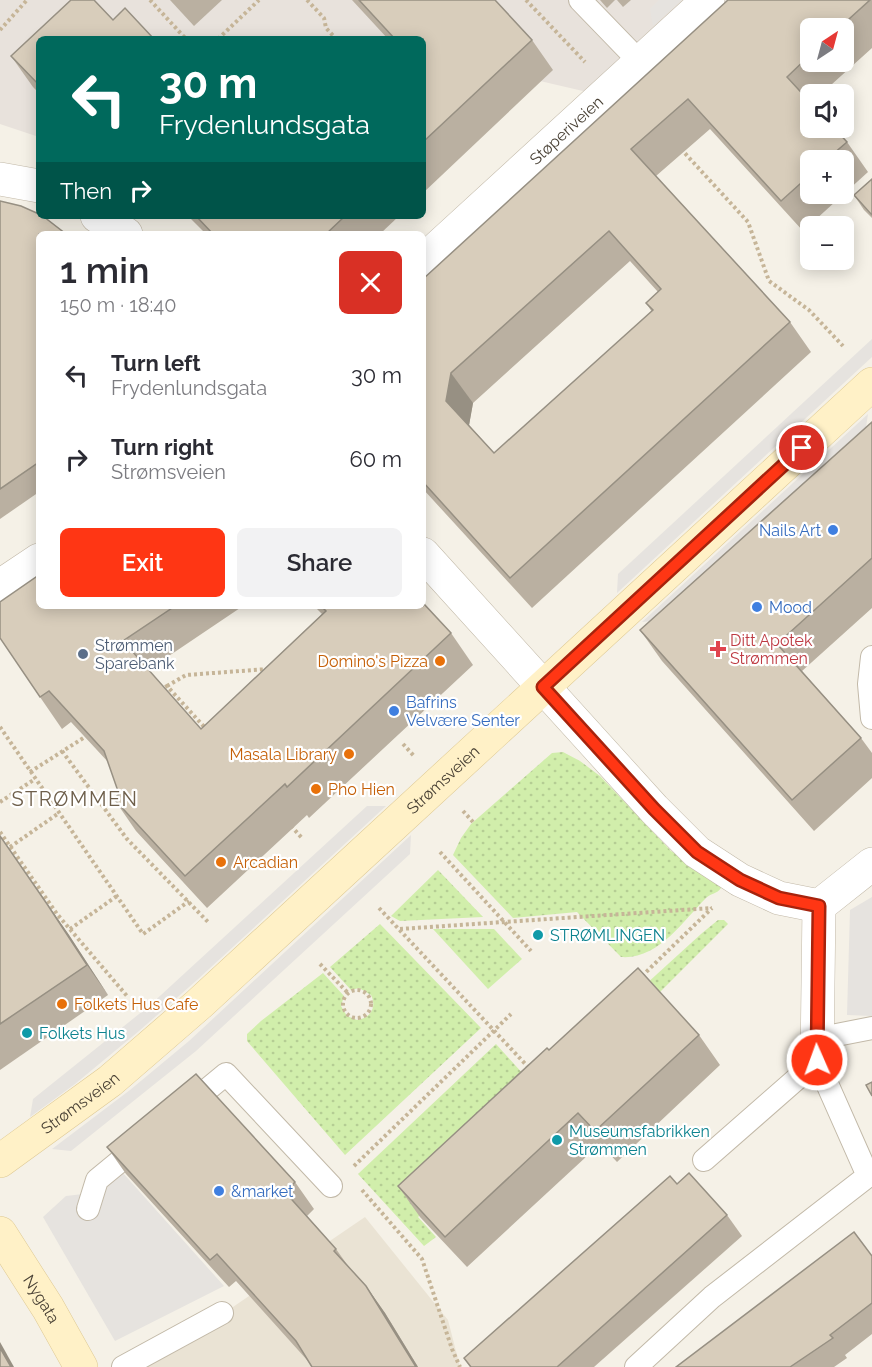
<!DOCTYPE html>
<html lang="en">
<head>
<meta charset="utf-8">
<style>
	:root { --surface:#fff; --page:#f2f2f3; --text:#2b2b33; --muted:#7c7c81; --accent:#ff3614 }
	body { margin:0; font-family:Raleway,sans-serif; background:var(--page); color:var(--text); height:100vh; display:flex; flex-direction:column; font-size:22px; white-space:nowrap }
	* { box-sizing:border-box; margin:0 }
	p { font-size:20px; color:var(--muted) }
	.icon { flex:none; width:33px; height:33px; fill:none; stroke:currentColor; stroke-width:2; stroke-linecap:round; stroke-linejoin:round }
	.map { position:relative; flex:1; overflow:hidden }
	.panel { position:absolute; left:36px; top:231px; width:390px; height:378px; display:flex; flex-direction:column; background:var(--surface); border-radius:9px; box-shadow:0 3px 15px #0003 }
	.panel>* { flex:none }
	.banner { position:absolute; left:36px; top:36px; width:390px; height:183px; border-radius:9px; box-shadow:0 3px 15px #0003; background:#00695c; color:#fff; overflow:hidden }
	.needle { width:39px; rotate:36deg }
	.tools { position:absolute; left:800px; top:18px; display:grid; gap:12px }
	.tools a { display:grid; place-items:center; width:54px; height:54px; border-radius:9px; background:var(--surface); box-shadow:0 3px 15px #0003; font-size:30px }
	.pin { position:absolute; display:grid; place-items:center; width:51px; height:51px; color:#fff; margin:-26px; border:3px solid #fff; border-radius:50%; box-shadow:0 2px 6px #0007 }
	.me { position:absolute; width:66px; margin:-33px; rotate:358deg; stroke-linejoin:round; filter:drop-shadow(0 0 4px #0008) }
	.turn { display:flex; align-items:center; gap:21px; height:126px; padding:0 24px; font-size:27px }
	.turn .icon { width:78px; height:78px; stroke-width:2.5 }
	.turn b { display:block; font-size:42px; line-height:51px }
	.then { display:flex; align-items:center; height:57px; padding:0 24px; background:#0003; gap:12px; font-size:22px }
	.round { display:grid; place-items:center; flex:none; width:63px; height:63px; border-radius:9px; background:var(--page) }
	.summary { display:flex; align-items:center; justify-content:space-between; height:102px; padding:0 24px }
	h1 { font-size:36px; font-weight:600; line-height:45px }
	.button { display:flex; gap:12px; margin-top:auto; padding:12px 24px }
	.button a { flex:1; height:69px; border-radius:9px; background:var(--accent); color:#fff; font-size:24px; font-weight:600; line-height:69px; text-align:center }
	.button a+a { background:var(--page); color:var(--text) }
	ul { padding:0; list-style:none }
	li { display:flex; align-items:center; gap:18px; height:84px; padding:0 24px }
	li div { flex:1 }
	li b { display:block; font-size:22px }
	li em { font-style:normal }
	.map>svg:first-child { display:block }
	.residential { fill:#eae3d4 }
	.industrial { fill:#e8e2dc }
	.grass { fill:url(#grass-dots) }
	.parking { fill:#e6e3df }
	.lines { fill:none; stroke-linecap:round; stroke-linejoin:round }
	.service-casing { stroke:#c2b9a8; stroke-width:24 }
	.minor-casing { stroke:#c2b9a8; stroke-width:34 }
	.secondary-casing { stroke:#dec993; stroke-width:34 }
	.path { stroke:#c6b598; stroke-width:4; stroke-dasharray:3 3; stroke-linecap:butt }
	.service { stroke:#fff; stroke-width:22 }
	.minor { stroke:#fff; stroke-width:33 }
	.secondary { stroke:#fff1c7; stroke-width:33 }
	.wall { fill:#bab0a1; fill-rule:evenodd }
	.shaded-wall { fill:#979083 }
	.building { fill:#d8cdbb; stroke:#979083; stroke-width:1.5; fill-rule:evenodd }
	.route-casing { stroke:#a6230d; stroke-width:15 }
	.route { stroke:#ff3614; stroke-width:10 }
	.shop-dot { fill:#3f7fe0; stroke:#fff; stroke-width:2 }
	.health-dot { fill:#e0444e; stroke:#fff; stroke-width:2 }
	.service-dot { fill:#5c6f8a; stroke:#fff; stroke-width:2 }
	.food-dot { fill:#e8710a; stroke:#fff; stroke-width:2 }
	.culture-dot { fill:#0f9aa8; stroke:#fff; stroke-width:2 }
	.labels { text-anchor:middle; dominant-baseline:central; stroke-width:4.5; stroke-linejoin:round; paint-order:stroke }
	.street-label { font-size:16px; fill:#494135; stroke:#fff }
	.shop-label { font-size:16px; fill:#366cbe; stroke:#fff; text-anchor:start }
	.health-label { font-size:16px; fill:#be3a42; stroke:#fff; text-anchor:start }
	.service-label { font-size:16px; fill:#4e5e75; stroke:#fff; text-anchor:start }
	.food-label { font-size:16px; fill:#c56008; stroke:#fff; text-anchor:start }
	.culture-label { font-size:16px; fill:#0d838f; stroke:#fff; text-anchor:start }
	.quarter-label { font-size:20px; letter-spacing:1.5px; fill:#6e5f4b; stroke:#fff }
</style>
</head>
<body>
<div class="map">
<svg width="872" height="1367" viewBox="0 0 872 1367">
	<defs>
		<pattern id="grass-dots" width="8" height="8" patternUnits="userSpaceOnUse" patternTransform="scale(1.5)"><rect width="8" height="8" fill="#d1eeab"/><path d="M2 2h.1M6 6h.1" fill="none" stroke="#b5cd94" stroke-width="1.8" stroke-linecap="round"/></pattern>
	</defs>
	<rect width="100%" height="100%" fill="#f5f1e7"/>
	<!-- residential -->
	<path class="residential" d="M365,1217L448,1320L460,1367H145Z"/>
	<!-- industrial -->
	<path class="industrial" d="M0,0H771L600,95L476,66L423,39H39V137L0,124Z"/>
	<!-- grass -->
	<g class="grass">
		<path d="M563,752L580,761L600,776L671,851L687,860L720,885L721,888C717,894 711,893 706,898C683,921 658,960 621,957L577,912L513,918L453,855L461,838L471,824L552,753Z"/>
		<path d="M438,870L483,917L400,921L391,916Z"/>
		<path d="M718,920H724L728,924L656,996L645,985L701,934Z"/>
		<path d="M380,924L481,1028L345,1155L247,1041V1034L261,1021L323,973L344,996L341,1006L347,1016L357,1020C371,1018 377,1007 371,995L359,988L351,990L330,967Z"/>
		<path d="M433,929H494L522,959L488,989Z"/>
		<path d="M496,1044L543,1096L418,1217L436,1237L424,1246L358,1174Z"/>
	</g>
	<!-- parking -->
	<g class="parking">
		<path d="M659,0H682L653,26L650,9Z"/>
		<path d="M872,339V357L617,593L618,574Z"/>
		<path d="M868,414L865,434L653,621L642,622Z"/>
		<path d="M367,806H386L197,980L139,1031L75,1084L30,1117L33,1099L149,1006Z"/>
		<path d="M411,835L410,854L196,1051L71,1151L52,1149L130,1090L189,1041Z"/>
		<path d="M872,897V1016L847,1015L850,910Z"/>
		<path d="M122,1172L224,1286L115,1341L43,1217L66,1196L100,1192Z"/>
	</g>
	<g class="lines">
		<defs>
			<g id="service">
				<path d="M580,0L640,62"/>
				<path d="M872,657L869,684L872,718"/>
				<path d="M816,1039L872,1028"/>
				<path d="M186,1107L226,1074L331,1186"/>
				<path d="M88,1209L97,1180L142,1143"/>
				<path d="M123,1367L222,1313"/>
				<path d="M636,1367L712,1297L868,1176L817,1061L704,1160"/>
			</g>
			<g id="minor">
				<path d="M0,179L39,186"/>
				<path d="M97,216L126,234"/>
				<path id="s1" d="M423,261L708,0"/>
				<path d="M423,554L654,809L697,852L740,880L779,898L819,906L872,864"/>
				<path d="M0,586L39,560"/>
				<path d="M817,1061L819,906"/>
			</g>
			<g id="secondary">
				<path id="s2" d="M0,1161L110,1081L199,1004L872,384"/>
				<path id="s3" d="M0,1233L48,1308L81,1367"/>
			</g>
		</defs>
		<!-- service casing -->
		<use href="#service" class="service-casing"/>
		<!-- minor casing -->
		<use href="#minor" class="minor-casing"/>
		<!-- secondary casing -->
		<use href="#secondary" class="secondary-casing"/>
		<!-- path -->
		<g class="path">
			<path d="M150,0L186,39"/>
			<path d="M307,0L324,18L326,28L336,39"/>
			<path d="M526,0L585,62"/>
			<path d="M0,30L27,0"/>
			<path d="M218,39L259,0"/>
			<path d="M681,149L748,222L769,281L809,310L843,346"/>
			<path d="M167,686L186,675L268,669"/>
			<path d="M160,690L167,686L207,730"/>
			<path d="M0,727L143,934L189,901"/>
			<path d="M403,744L415,757"/>
			<path d="M62,751L127,839L209,923"/>
			<path d="M30,772L88,735"/>
			<path d="M0,802L35,779"/>
			<path d="M463,811L473,822"/>
			<path d="M291,826L302,838"/>
			<path d="M0,832L57,914L127,996"/>
			<path d="M10,847L59,813"/>
			<path d="M440,852L531,951"/>
			<path d="M379,908L530,1069"/>
			<path d="M70,929L117,896"/>
			<path d="M400,929L712,908"/>
			<path d="M320,964L348,993"/>
			<path d="M642,976L712,908"/>
			<circle cx="357" cy="1004" r="14"/>
			<path d="M354,1166L511,1014"/>
			<path d="M362,1190L422,1259L452,1349L460,1367"/>
		</g>
		<!-- service -->
		<use href="#service" class="service"/>
		<!-- minor -->
		<use href="#minor" class="minor"/>
		<!-- secondary -->
		<use href="#secondary" class="secondary"/>
	</g>
	<!-- wall -->
	<g class="wall">
		<path d="M71,0H94L113,20L125,8L154,39H39V93L33,87L11,56Z"/>
		<path d="M170,0H222L194,26Z"/>
		<path d="M352,0H495L532,40L553,70L423,193V39H388Z"/>
		<path d="M600,0H615L607,8Z"/>
		<path d="M617,0H631L623,7Z"/>
		<path d="M728,0H872V48L821,94H810V128L847,142L868,172L803,231L710,129L656,176L790,322L811,352L532,608L423,489V279ZM810,28H843V62H810ZM810,160H843V194H810ZM630,261L658,292L646,303L652,312L494,453L469,425L473,403Z"/>
		<path d="M872,179V218L864,210L854,195Z"/>
		<path d="M0,201L39,234V492L0,519Z"/>
		<path d="M188,216H399L380,234H206Z"/>
		<path d="M872,422V608L802,671L861,738L872,753V778L814,831L662,661L640,630Z"/>
		<path d="M39,606H243L148,670L201,729L322,614L314,606H423L451,633L473,665L309,818L307,815L207,908L136,831L114,799L119,794L109,763L71,722L62,729L40,697Z"/>
		<path d="M0,836L69,935L108,995L0,1070Z"/>
		<path d="M699,1035L720,1065L617,1162L600,1144L467,1267L420,1217L398,1186L549,1050Z"/>
		<path d="M107,1147L295,1182L314,1209L307,1216L336,1249L351,1270L366,1286L385,1313L418,1367H312L307,1360L236,1281L229,1287L126,1174Z"/>
		<path d="M677,1184L727,1215L742,1236L594,1367H470L464,1358Z"/>
		<path d="M872,1256V1334L845,1355L847,1358L834,1367H676Z"/>
	</g>
	<!-- shaded-wall -->
	<g class="shaded-wall">
		<path d="M451,373L473,403L468,431L446,401Z"/>
		<path d="M0,836L69,935L108,995L87,965Z"/>
		<path d="M366,1286L385,1313L418,1367H416Z"/>
		<path d="M0,1342L14,1367H11L0,1348Z"/>
	</g>
	<!-- building -->
	<g class="building">
		<path d="M71,0H94L113,20L125,8L154,39H39V85L11,56Z"/>
		<path d="M359,0H495L532,40L423,142V39H395Z"/>
		<path d="M728,0H870L839,28H810V55L787,77L810,102V128H834L847,142L826,160H810V175L781,201L688,99L631,149L790,322L510,578L423,482V279ZM609,231L661,289L646,303L653,310L494,453L446,401L451,373Z"/>
		<path d="M872,179V215L854,195Z"/>
		<path d="M0,201L21,206L39,214V216L44,217L66,234H39V462L0,489Z"/>
		<path d="M196,216H345L326,234H213Z"/>
		<path d="M872,422V558L777,644L861,738L792,800L640,630Z"/>
		<path d="M39,575V606H175L123,641L201,729L326,611L321,606H423V603L451,633L287,787L285,784L185,876L114,799L119,794L104,751L49,691L40,697L0,638V602Z"/>
		<path d="M0,836L47,904L87,965L0,1024Z"/>
		<path d="M638,968L699,1035L595,1131L578,1113L445,1237L398,1186L547,1048L549,1050Z"/>
		<path d="M196,1074L295,1182L285,1192L336,1249L334,1251L366,1286L416,1367H312L296,1341L217,1254L210,1260L107,1147Z"/>
		<path d="M872,1082V1096L866,1085Z"/>
		<path d="M689,1173L727,1215L557,1367H471L464,1358L670,1176L677,1184Z"/>
		<path d="M854,1232L872,1256V1303L830,1335L833,1338L790,1367H676Z"/>
		<path d="M0,1348L11,1367H0Z"/>
	</g>
	<g class="lines">
		<defs>
			<path id="route" d="M802,448L543,687L654,809L697,852L740,880L779,898L819,906L817,1060"/>
		</defs>
		<!-- route casing -->
		<use href="#route" class="route-casing"/>
		<!-- route -->
		<use href="#route" class="route"/>
	</g>
	<!-- markers -->
	<g class="shop-dot">
		<circle cx="833" cy="530" r="6"/>
		<circle cx="757" cy="607" r="6"/>
		<circle cx="394" cy="711" r="6"/>
		<circle cx="219" cy="1191" r="6"/>
	</g>
	<path class="health-dot" d="M715 640h6v6h6v6h-6v6h-6v-6h-6v-6h6z"/>
	<circle class="service-dot" cx="83" cy="654" r="6"/>
	<g class="food-dot">
		<circle cx="440" cy="661" r="6"/>
		<circle cx="349" cy="754" r="6"/>
		<circle cx="316" cy="789" r="6"/>
		<circle cx="221" cy="862" r="6"/>
		<circle cx="62" cy="1004" r="6"/>
	</g>
	<g class="culture-dot">
		<circle cx="538" cy="935" r="6"/>
		<circle cx="27" cy="1033" r="6"/>
		<circle cx="557" cy="1140" r="6"/>
	</g>
	<g class="labels">
		<!-- street labels -->
		<g class="street-label">
			<text stroke="none"><textPath href="#s1" startOffset="194">Støperiveien</textPath></text>
			<text stroke="none"><textPath href="#s2" startOffset="585">Strømsveien</textPath></text>
			<text stroke="none"><textPath href="#s2" startOffset="99">Strømsveien</textPath></text>
			<text stroke="none"><textPath href="#s3" startOffset="78">Nygata</textPath></text>
		</g>
		<!-- shop labels -->
		<g class="shop-label">
			<text x="821" y="530" text-anchor="end">Nails Art</text>
			<text x="769" y="607">Mood</text>
			<text x="406" y="702">Bafrins<tspan x="406" dy="18">Velvære Senter</tspan></text>
			<text x="231" y="1191">&amp;market</text>
		</g>
		<!-- health labels -->
		<g class="health-label">
			<text x="730" y="640">Ditt Apotek<tspan x="730" dy="18">Strømmen</tspan></text>
		</g>
		<!-- service labels -->
		<g class="service-label">
			<text x="95" y="645">Strømmen<tspan x="95" dy="18">Sparebank</tspan></text>
		</g>
		<!-- food labels -->
		<g class="food-label">
			<text x="428" y="661" text-anchor="end">Domino's Pizza</text>
			<text x="337" y="754" text-anchor="end">Masala Library</text>
			<text x="328" y="789">Pho Hien</text>
			<text x="233" y="862">Arcadian</text>
			<text x="74" y="1004">Folkets Hus Cafe</text>
		</g>
		<!-- culture labels -->
		<g class="culture-label">
			<text x="550" y="935">STRØMLINGEN</text>
			<text x="39" y="1033">Folkets Hus</text>
			<text x="569" y="1131">Museumsfabrikken<tspan x="569" dy="18">Strømmen</tspan></text>
		</g>
		<!-- quarter labels -->
		<g class="quarter-label">
			<text x="75" y="799">STRØMMEN</text>
		</g>
	</g>
</svg>
<div class="tools">
<a><svg class="needle" viewBox="-14 -14 28 28"><path d="M0-13l5 13h-10z" fill="#e53935"/><path d="M0 13l5-13h-10z" fill="#7c7c81"/></svg></a>
<a><svg class="icon" aria-label="sound" viewBox="0 0 24 24"><path d="M4 9h4l5-4v14l-5-4H4zM17 9q2 3 0 6"/></svg></a>
<a>+</a>
<a>−</a>
</div>
<div class="pin" style="left:802px;top:448px;background:#d93025"><svg class="icon" aria-label="arrive" viewBox="0 0 24 24"><path d="M6 21V4h12l-3 4 3 4H6"/></svg></div>
<svg class="me" style="left:817px;top:1060px" viewBox="-20 -20 40 40"><circle r="17" fill="#ff3614" stroke="#fff" stroke-width="3"/><path d="M0-11L8 9 0 5-8 9z" fill="#fff"/></svg>
<div class="banner">
<div class="turn"><svg class="icon" aria-label="left" viewBox="0 0 24 24"><path d="M17 20v-9H6M10 6l-5 5 5 5"/></svg><div><b>30 m</b>Frydenlundsgata</div></div>
<div class="then">Then<svg class="icon" aria-label="right" viewBox="0 0 24 24"><path d="M7 20v-9h11M14 6l5 5-5 5"/></svg></div>
</div>
<section class="panel">
<div class="summary"><div><h1>1 min</h1><p>150 m · 18:40</p></div><a class="round" style="background:#d93025;color:#fff"><svg class="icon" aria-label="close" viewBox="0 0 24 24"><path d="M6 6l12 12M18 6L6 18"/></svg></a></div>
<ul>
<li><svg class="icon" aria-label="left" viewBox="0 0 24 24"><path d="M17 20v-9H6M10 6l-5 5 5 5"/></svg><div><b>Turn left</b><p>Frydenlundsgata</p></div><em>30 m</em></li>
<li><svg class="icon" aria-label="right" viewBox="0 0 24 24"><path d="M7 20v-9h11M14 6l5 5-5 5"/></svg><div><b>Turn right</b><p>Strømsveien</p></div><em>60 m</em></li>
</ul>
<div class="button"><a>Exit</a><a>Share</a></div>
</section>
</div>
</body>
</html>
